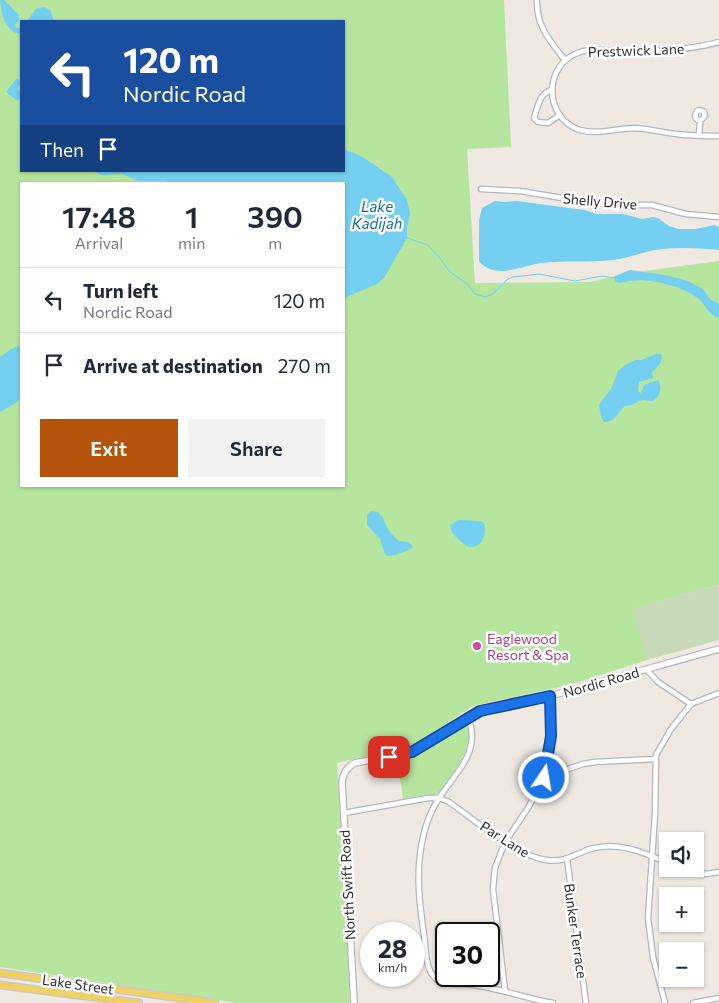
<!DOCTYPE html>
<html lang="en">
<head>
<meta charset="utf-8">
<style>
	:root { --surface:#fff; --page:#f2f2f3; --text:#1f2937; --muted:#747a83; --line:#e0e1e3; --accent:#b45309 }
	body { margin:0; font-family:Commissioner,sans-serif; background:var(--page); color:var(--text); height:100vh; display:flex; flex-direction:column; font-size:19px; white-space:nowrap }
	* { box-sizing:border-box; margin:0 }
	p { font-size:16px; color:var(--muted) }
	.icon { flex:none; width:28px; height:28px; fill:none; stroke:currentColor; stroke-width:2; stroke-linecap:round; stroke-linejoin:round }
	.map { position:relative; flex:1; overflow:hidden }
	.side { position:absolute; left:20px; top:182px; width:325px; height:305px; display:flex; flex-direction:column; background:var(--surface); border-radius:0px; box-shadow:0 1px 4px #0004 }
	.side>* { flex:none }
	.banner { position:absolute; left:20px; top:20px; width:325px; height:152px; border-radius:0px; box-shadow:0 1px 4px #0004; background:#1a4fa0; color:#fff; overflow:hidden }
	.controls { position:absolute; left:659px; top:832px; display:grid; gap:10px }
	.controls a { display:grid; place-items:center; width:45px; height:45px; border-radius:0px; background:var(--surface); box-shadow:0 1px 4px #0004; font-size:25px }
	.speed { position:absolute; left:360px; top:922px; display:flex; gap:10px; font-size:25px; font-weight:700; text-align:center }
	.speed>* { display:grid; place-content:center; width:65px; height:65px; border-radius:50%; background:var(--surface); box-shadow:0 1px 4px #0004; line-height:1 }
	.speed small { font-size:12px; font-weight:400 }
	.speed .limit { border:2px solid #111; border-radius:8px; background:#fff; color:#111 }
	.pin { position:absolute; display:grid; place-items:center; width:42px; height:42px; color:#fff; margin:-21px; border-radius:10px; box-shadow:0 2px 8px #0006 }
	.me { position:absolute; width:55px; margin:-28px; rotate:12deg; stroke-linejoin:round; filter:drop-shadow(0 0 4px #0008) }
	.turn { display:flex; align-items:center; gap:18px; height:105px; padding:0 20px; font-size:22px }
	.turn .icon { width:65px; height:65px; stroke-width:2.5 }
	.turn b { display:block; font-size:35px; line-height:42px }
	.then { display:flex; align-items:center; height:48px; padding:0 20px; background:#0003; gap:10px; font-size:19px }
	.eta { display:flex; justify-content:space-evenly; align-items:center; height:85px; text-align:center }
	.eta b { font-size:30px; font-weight:600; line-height:35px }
	.action { display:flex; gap:10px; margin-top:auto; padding:10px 20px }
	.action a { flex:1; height:58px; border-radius:0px; background:var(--accent); color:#fff; font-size:20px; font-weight:600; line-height:58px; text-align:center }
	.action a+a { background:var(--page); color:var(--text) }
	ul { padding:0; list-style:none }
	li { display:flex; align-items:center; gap:15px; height:65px; padding:0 20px; border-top:1px solid var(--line) }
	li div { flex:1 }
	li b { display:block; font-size:19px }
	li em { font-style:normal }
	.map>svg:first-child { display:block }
	.green { fill:#b6e59e; fill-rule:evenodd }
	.cemetery { fill:#c8d9b8 }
	.water { fill:#75cff0 }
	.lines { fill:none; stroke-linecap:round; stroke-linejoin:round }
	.stream { stroke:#75cff0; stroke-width:1 }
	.street-casing { stroke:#b4b7c1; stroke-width:7 }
	.secondary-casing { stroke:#b4b7c1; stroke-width:8 }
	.primary-casing { stroke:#c9c9c9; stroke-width:9 }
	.street { stroke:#fff; stroke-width:4.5 }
	.secondary { stroke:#fff; stroke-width:5.5 }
	.primary { stroke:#f2d163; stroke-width:6 }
	.route-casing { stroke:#114b97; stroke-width:12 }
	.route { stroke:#1a73e8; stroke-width:9 }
	.hotel-dot { fill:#d1479c; stroke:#fff; stroke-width:2 }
	.labels { text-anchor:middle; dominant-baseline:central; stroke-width:5; stroke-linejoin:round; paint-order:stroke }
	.street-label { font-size:14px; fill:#2e2e2e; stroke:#fff }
	.hotel-label { font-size:14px; fill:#b23c85; stroke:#fff; text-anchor:start }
	.water-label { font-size:15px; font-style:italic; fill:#0d6fa3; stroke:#fff }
</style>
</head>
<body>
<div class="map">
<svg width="719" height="1003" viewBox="0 0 719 1003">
	<rect width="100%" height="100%" fill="#efe9e1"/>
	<!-- green -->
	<g class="green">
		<path d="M0,0H504L511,147L467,149L475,283L590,282L629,273L719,261V585L634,608L647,660L573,684L473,706L412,746L337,763L350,1003H237L0,967ZM21,21H344V171H21ZM21,184H344V486H21Z"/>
		<path d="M461,724H467L469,726C473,744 452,787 435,794C425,798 413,798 403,799L397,758L419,751Z"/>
	</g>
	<!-- cemetery -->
	<path class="cemetery" d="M719,585V640L647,660L633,608Z"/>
	<!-- water -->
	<g class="water">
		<path d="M0,0H4L19,15V20L15,25L17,28H21V34C6,33 1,14 0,0Z"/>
		<path d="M44,7L50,10L54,21H27L36,9Z"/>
		<path d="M17,78L21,82L17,89L21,93V97L18,101L6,92Z"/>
		<path d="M344,149L361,156L392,177L407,200L410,214L407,228V238L384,278L377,284L344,298V184H175L164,181H138L122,174L102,175L92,171H344Z"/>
		<path d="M495,201L503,202L517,201L584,210L597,214H623L642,219L653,217L658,218L669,226L678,229H696L714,225L719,227V250C700,248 680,247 661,249C645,251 629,258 613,260C589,263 564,260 540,263C527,265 515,271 502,271C493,271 484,268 479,261V221L482,208Z"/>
		<path d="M630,270L665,275L688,281L703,289L710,299L719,304V318C705,312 708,307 699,299C682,285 641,275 621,283L616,282L614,278L615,276Z"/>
		<path d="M21,345V397L16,403L0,412V357L11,349Z"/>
		<path d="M656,354H661C664,362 657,367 652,372L653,378L639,382L638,391L641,393L644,385L658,380C663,387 660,396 653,401L642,400L631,405L625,406C618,412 615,423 604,422L601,417L599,405L612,387L618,371L625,365L635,360H641Z"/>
		<path d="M371,511L378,512L383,518L387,528L394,537L399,541L409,542L413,547L411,549L395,555L388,556L385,554L380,539L367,525V515Z"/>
		<path d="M458,520L481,521L484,523C487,535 483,548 468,547C461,541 450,535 450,525Z"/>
	</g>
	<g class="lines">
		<!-- stream -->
		<path class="stream" d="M407,238L428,245L440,258L449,271L467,284L475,294L485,297L493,294L508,279L513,277L539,274L575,281L602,276L614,278"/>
		<defs>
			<g id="street">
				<path d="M537,0C536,26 550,41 565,60"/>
				<path d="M719,42C691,50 651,52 621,51C608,51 593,48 580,52C543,64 543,118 580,130C598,135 618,128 636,128C650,129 664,133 677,134C691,136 705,136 719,136"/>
				<path d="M552,90C539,93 538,107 534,118L538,122L548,123L560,115"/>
				<path d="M699,135L700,121L705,116L704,112L700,110L697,111L695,115L696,119L700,121"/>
				<path d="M481,189L520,191L580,201L619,205H652L686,214L719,217"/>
				<path d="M646,669L658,682L691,704"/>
				<path d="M468,717C482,752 456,772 439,798C432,809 427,821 424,833C415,868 419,900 424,935C426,947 425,969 435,978C443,985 454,984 464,984C494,986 523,998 553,1003"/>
				<path d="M544,777L583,764L595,762L655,759"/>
				<path d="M344,813L428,798H439L449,802C473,819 518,857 547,860C564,863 575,854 590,849C618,841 643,852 668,863"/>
				<path d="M567,859L586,1003"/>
				<path d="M683,869L706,874L719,872"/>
				<path d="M505,991L493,889L495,868L505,842L528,808L544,777L551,736L550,696"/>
				<path d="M665,1003L653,957L648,918L655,813L656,755L671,729L691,704L719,693"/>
				<path d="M693,1003L719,998"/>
			</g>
			<path id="secondary" d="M354,1003L342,782C343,773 347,767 355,763L412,752L480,711L550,696L719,649"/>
			<g id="primary">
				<path d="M0,973L215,1003"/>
				<path d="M0,985L139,1003"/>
			</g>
		</defs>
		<!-- street casing -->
		<use href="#street" class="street-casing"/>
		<!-- secondary casing -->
		<use href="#secondary" class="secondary-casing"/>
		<!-- primary casing -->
		<use href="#primary" class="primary-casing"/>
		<!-- street -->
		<use href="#street" class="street"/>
		<!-- secondary -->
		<use href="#secondary" class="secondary"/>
		<!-- primary -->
		<use href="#primary" class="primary"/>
	</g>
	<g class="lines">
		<defs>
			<path id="route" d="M389,757L412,752L480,711L550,696L551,736L544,778"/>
		</defs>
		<!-- route casing -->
		<use href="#route" class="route-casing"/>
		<!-- route -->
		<use href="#route" class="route"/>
	</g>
	<!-- markers -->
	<circle class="hotel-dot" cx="477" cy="646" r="5"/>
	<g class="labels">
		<!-- street labels -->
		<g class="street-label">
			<text transform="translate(636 50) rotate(-2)">Prestwick Lane</text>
			<text transform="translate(600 201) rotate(5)">Shelly Drive</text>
			<text transform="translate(601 682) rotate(-16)">Nordic Road</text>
			<text transform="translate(505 839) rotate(32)">Par Lane</text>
			<text transform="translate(347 885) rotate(-93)">North Swift Road</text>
			<text transform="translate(576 931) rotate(82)">Bunker Terrace</text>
			<text transform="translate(78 984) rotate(8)">Lake Street</text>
		</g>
		<!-- hotel labels -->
		<g class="hotel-label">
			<text x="487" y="638">Eaglewood<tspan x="487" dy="16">Resort &amp; Spa</tspan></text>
		</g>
		<!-- water labels -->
		<g class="water-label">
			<text x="377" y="206">Lake<tspan x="377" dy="17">Kadijah</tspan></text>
		</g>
	</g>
</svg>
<div class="controls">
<a><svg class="icon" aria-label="sound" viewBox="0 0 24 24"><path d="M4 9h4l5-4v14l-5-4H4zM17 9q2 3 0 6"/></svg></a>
<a>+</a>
<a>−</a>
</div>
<div class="speed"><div>28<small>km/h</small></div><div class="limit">30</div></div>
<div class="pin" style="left:389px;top:757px;background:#d93025"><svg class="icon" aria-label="arrive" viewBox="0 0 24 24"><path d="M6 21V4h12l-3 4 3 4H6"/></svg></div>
<svg class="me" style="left:544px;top:778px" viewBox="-20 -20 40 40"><circle r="17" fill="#1a73e8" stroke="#fff" stroke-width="3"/><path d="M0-11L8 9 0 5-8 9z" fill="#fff"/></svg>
<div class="banner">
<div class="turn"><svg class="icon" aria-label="left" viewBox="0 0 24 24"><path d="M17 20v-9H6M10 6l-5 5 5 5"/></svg><div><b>120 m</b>Nordic Road</div></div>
<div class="then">Then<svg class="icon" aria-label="arrive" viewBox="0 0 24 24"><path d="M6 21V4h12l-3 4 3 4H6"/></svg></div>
</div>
<section class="side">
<div class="eta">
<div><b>17:48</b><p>Arrival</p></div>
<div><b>1</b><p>min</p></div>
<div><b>390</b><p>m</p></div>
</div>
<ul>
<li><svg class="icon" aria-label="left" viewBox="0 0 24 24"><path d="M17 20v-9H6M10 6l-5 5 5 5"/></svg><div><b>Turn left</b><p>Nordic Road</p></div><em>120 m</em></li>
<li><svg class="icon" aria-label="arrive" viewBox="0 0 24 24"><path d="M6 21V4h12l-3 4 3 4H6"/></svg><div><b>Arrive at destination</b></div><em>270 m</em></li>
</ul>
<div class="action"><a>Exit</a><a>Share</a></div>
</section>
</div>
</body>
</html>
